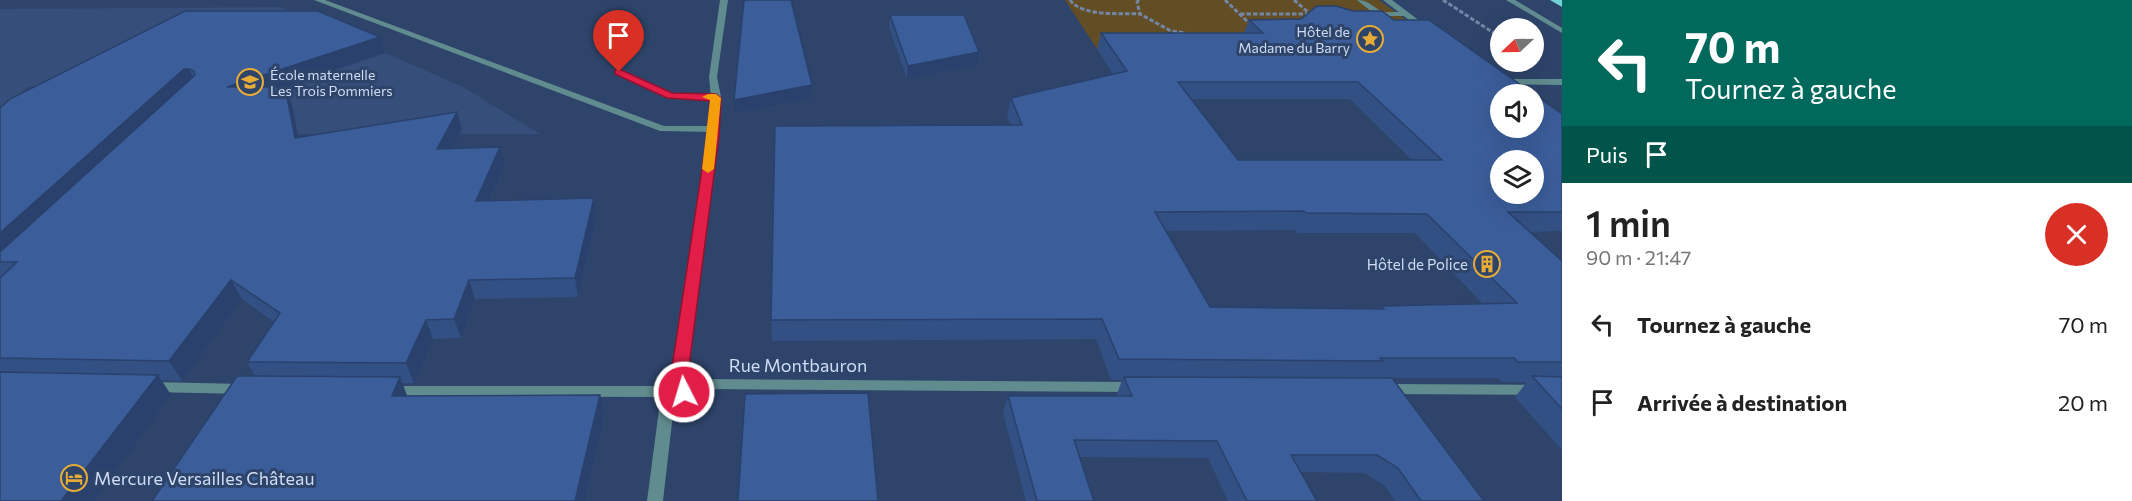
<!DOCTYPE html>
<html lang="fr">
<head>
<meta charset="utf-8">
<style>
	:root { --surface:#fff; --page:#f6f6f6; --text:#222; --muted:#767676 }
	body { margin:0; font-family:Commissioner,sans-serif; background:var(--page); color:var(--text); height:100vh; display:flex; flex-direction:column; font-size:22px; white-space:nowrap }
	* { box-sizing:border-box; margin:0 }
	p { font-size:20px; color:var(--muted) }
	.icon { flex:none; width:33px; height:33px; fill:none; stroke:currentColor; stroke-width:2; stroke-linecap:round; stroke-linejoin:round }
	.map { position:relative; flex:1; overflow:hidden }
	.drawer { display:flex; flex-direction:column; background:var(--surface); width:570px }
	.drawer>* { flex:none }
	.hud { background:#00695c; color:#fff; overflow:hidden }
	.needle { width:39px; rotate:248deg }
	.controls { position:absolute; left:1490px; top:18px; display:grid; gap:12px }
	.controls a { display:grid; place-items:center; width:54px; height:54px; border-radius:50%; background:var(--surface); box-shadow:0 6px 24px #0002; font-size:30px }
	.pin { position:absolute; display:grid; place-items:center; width:51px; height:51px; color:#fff; margin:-62px -26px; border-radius:50% 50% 50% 0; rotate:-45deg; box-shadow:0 0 6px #0007 }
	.pin .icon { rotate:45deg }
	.me { position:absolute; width:66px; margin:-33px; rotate:355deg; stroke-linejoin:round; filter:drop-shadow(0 0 4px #0008) }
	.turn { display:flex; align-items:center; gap:21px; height:126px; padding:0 24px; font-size:27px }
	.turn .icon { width:78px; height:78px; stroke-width:2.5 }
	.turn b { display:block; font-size:42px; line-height:51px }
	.then { display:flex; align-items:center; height:57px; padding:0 24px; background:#0003; gap:12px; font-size:22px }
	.round { display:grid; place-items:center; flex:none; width:63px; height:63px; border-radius:32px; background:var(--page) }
	.overview { display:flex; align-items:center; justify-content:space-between; height:102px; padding:0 24px }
	h1 { font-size:36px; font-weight:600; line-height:45px }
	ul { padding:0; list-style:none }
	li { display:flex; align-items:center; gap:18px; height:78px; padding:0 24px }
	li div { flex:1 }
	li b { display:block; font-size:22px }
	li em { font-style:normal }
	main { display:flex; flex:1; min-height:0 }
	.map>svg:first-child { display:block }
	.built { fill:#354e7a }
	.green { fill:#624d24 }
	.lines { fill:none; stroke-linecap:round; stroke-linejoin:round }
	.path { stroke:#7386a5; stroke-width:3; stroke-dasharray:4.5 2; stroke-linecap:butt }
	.lane { fill:#618c8f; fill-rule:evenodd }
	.street { fill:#618c8f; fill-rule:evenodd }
	.primary { fill:#73d2d8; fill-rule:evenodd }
	.wall { fill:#335084; fill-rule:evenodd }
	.shaded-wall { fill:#29416c }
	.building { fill:#3b5d9a; stroke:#29416c; stroke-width:1.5; fill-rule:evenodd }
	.route { fill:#e11d48; stroke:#92132f; stroke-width:1.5 }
	.slow { fill:#f59e0b }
	.labels { text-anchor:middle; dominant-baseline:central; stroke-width:6; stroke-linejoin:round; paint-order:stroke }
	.far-poi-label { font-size:14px; fill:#cfddf4; stroke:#2e446a; text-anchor:end }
	.poi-label { font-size:15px; fill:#cfddf4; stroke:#2e446a; text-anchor:end }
	.near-street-label { font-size:18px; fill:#cfddf4; stroke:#2e446a }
	.near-poi-label { font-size:18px; fill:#cfddf4; stroke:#2e446a; text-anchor:start }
</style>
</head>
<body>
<main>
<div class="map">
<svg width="1562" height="501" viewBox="0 0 1562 501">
	<rect width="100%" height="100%" fill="#2e446a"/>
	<!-- built -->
	<path class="built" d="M281,7L463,87L540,134H185L222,87L30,86L0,108V9Z"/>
	<!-- green -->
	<path class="green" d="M1065,0H1379L1428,36L1207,49H1097Z"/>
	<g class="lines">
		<!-- path -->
		<g class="path">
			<path d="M1070,0C1082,17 1121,13 1140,14"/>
			<path d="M1139,0L1137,2L1140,14L1171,31L1186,33"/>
			<path d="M1225,0L1251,25"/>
			<path d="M1294,0L1309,13"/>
			<path d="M1443,0L1500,37"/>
			<path d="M1240,14H1310"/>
		</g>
		<!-- lane -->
		<g class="lane">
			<path d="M314,0H325L664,126H714L719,129L714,132L660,131Z"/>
			<path d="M1357,0C1371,0 1374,10 1385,12C1394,13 1402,10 1410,14L1406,16H1377Z"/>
			<path d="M1506,0H1515L1562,28V33Z"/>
			<path d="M619,69L672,93L716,94L721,97L716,100L667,98L616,74L615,72Z"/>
			<path d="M1503,79H1562V85L1500,84L1498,82Z"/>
		</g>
		<!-- street -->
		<g class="street">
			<path d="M720,0H728L717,77L721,97L719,129L687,374L689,384L702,379L1134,382L1139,383L1141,387L1139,391L1134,392L704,389L674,405L663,501H647L660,402L663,397L391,396L386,395L384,391L386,387L391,386H676L673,374L709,129L711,97L709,77Z"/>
			<path d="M1383,0H1392L1429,28L1422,30Z"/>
			<path d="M151,382L245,384L250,385L252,389L250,393L245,394L151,392L146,391L144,387L146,383Z"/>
			<path d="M1385,384L1562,385V395L1385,394L1380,393L1378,389L1380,385Z"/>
		</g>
		<!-- primary -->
		<path class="primary" d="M1550,0H1562V7Z"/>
	</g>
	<!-- wall -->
	<g class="wall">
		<path d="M318,11L380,37L385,53L284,87L292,104L299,138L457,112L462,129L452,148L504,165L490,201L594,198L597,217L578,297L475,299L461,338L433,339L414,383H402L407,396L604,416L585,501L255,376L247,362L274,322L242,299L182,381L161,380L171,395L0,501V108Z"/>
		<path d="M1353,11L1394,20L1562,114V231L1529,232L1562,261V450L1515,397L1527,382H1502L1498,378H1375L1484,501H1395L1385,486L1364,473L1301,472L1317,501H1228L1208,458L1080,457L1094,501H1026L1003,413L1008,396H1118L1117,394L1122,380H1111L1096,339L772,341L771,320L1011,125L1007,116L1011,98L1113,74L1097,49L1101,33H1244L1249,20L1301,19ZM1191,99H1350L1412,160H1238ZM1294,230L1297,233H1415L1483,304L1381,306L1379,309L1210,307L1166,231Z"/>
		<path d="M890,15L977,65L907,79L889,27Z"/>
	</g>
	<!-- shaded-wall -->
	<g class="shaded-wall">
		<path d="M380,37L385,53L235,104L227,87Z"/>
		<path d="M979,52L977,65L907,79L908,66Z"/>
		<path d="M184,69H189L197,85L0,262V233Z"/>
		<path d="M812,85L811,98L735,113L734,100Z"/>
		<path d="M285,87L292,104L302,156L295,138Z"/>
		<path d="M457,112L462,129L443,167L437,149Z"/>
		<path d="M500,147L504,165L482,220L476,201Z"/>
		<path d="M594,198L597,217L578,297L575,278Z"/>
		<path d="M231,280L242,299L182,381L169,361Z"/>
		<path d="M469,280L475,299L461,338L454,319Z"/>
		<path d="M426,320L433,339L414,383L406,363Z"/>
		<path d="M158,375L171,395L94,501H61Z"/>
		<path d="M400,377L408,398L392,396Z"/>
		<path d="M600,395L604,416L585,501H575Z"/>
	</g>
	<!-- building -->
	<g class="building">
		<path d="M744,0H791L812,85L734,100Z"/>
		<path d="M1317,6H1336L1353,11H1382L1394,20H1429L1562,114V212H1508L1562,261V362H1518L1514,358H1380L1383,361L1119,359L1102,319L771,320L775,126L1022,125L1011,98L1127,71L1101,33H1263L1249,20L1301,19ZM1178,82H1358L1442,160H1238ZM1500,94H1533V128H1500ZM1500,160H1533V194H1500ZM1304,211L1306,213L1427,214L1517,303L1381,306L1384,309L1210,307L1155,212Z"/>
		<path d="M185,11H318L380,37L227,87H285L295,138L457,112L437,149L500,147L476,201L594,198L575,278L469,280L454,319L426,320L406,363L247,362L280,313L231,280L169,361L0,358V278L17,262H0V252L195,75L194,71L189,69H184L0,233V108L10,99Z"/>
		<path d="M890,15H964L979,52L908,66Z"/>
		<path d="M0,372L158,375L61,501H0Z"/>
		<path d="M237,376L400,377L392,396L600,395L575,501H152Z"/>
		<path d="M1532,376L1562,377V409Z"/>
		<path d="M1124,377L1392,378L1484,501H1421L1398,468L1377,455H1291L1317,501H1247L1217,441L1074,440L1094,501H1037L1008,396H1132Z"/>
		<path d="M868,393L878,501H738L745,394Z"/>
	</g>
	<!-- route -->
	<path class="route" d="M619,69L672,93L716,94L721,98L719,136L688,374L692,392L690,397L684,399L678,397L671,374L707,136L710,101L667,98L615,74V70Z"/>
	<!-- slow -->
	<path class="slow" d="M716,94L721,98L714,169L708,173L702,169L710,100L702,97L708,94Z"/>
	<!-- icons -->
	<defs>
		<symbol id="sight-ring" viewBox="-11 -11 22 22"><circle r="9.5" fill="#2e446a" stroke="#e6ac36" stroke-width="1.5"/><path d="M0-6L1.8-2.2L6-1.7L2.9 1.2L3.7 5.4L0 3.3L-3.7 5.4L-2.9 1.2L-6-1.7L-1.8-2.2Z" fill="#e6ac36"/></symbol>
		<symbol id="school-ring" viewBox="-11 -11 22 22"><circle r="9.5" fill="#2e446a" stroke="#e6ac36" stroke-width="1.5"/><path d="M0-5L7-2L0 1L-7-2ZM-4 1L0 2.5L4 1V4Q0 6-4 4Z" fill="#e6ac36"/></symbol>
		<symbol id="building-ring" viewBox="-11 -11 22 22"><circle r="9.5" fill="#2e446a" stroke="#e6ac36" stroke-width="1.5"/><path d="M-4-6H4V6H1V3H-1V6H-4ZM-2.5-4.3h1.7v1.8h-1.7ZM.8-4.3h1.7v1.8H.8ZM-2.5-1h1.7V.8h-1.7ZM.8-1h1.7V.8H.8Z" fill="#e6ac36"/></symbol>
		<symbol id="hotel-ring" viewBox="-11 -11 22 22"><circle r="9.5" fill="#2e446a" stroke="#e6ac36" stroke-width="1.5"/><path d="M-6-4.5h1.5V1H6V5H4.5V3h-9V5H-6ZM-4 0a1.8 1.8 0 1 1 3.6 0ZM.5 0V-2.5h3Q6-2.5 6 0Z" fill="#e6ac36"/></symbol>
	</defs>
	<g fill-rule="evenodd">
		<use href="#sight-ring" x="1355" y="24" width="30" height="30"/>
		<use href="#school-ring" x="235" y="67" width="30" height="30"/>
		<use href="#building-ring" x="1472" y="249" width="30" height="30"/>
		<use href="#hotel-ring" x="59" y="463" width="30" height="30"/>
	</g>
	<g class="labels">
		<!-- far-poi labels -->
		<g class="far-poi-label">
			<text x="1350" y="31">Hôtel de<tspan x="1350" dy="16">Madame du Barry</tspan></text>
			<text x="270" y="74" text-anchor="start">École maternelle<tspan x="270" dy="16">Les Trois Pommiers</tspan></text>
		</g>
		<!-- poi labels -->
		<g class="poi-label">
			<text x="1468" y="264">Hôtel de Police</text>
		</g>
		<!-- near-street labels -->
		<g class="near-street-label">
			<text x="798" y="365">Rue Montbauron</text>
		</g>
		<!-- near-poi labels -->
		<g class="near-poi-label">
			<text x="94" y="478">Mercure Versailles Château</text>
		</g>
	</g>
</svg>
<div class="controls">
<a><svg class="needle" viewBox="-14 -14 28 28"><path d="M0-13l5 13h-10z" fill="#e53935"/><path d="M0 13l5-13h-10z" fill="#767676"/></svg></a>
<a><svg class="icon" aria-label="sound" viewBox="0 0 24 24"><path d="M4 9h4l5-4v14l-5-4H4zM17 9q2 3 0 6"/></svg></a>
<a><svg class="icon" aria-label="layers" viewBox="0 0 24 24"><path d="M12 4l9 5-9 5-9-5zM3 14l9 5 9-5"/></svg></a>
</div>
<div class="pin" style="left:619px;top:72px;background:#d93025"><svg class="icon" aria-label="arrive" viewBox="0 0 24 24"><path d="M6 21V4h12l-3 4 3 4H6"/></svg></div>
<svg class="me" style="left:684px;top:392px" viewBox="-20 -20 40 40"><circle r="17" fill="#e11d48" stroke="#fff" stroke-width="3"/><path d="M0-11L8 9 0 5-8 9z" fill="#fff"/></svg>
</div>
<section class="drawer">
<div class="hud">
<div class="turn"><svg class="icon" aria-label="left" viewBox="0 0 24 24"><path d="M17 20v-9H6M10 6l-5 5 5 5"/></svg><div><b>70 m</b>Tournez à gauche</div></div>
<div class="then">Puis<svg class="icon" aria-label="arrive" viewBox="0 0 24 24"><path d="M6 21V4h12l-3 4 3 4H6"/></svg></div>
</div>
<div class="overview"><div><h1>1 min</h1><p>90 m · 21:47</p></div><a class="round" style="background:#d93025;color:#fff"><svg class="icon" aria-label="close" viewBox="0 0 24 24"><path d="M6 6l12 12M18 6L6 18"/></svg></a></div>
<ul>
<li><svg class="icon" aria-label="left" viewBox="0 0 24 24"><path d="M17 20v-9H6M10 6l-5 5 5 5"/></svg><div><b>Tournez à gauche</b></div><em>70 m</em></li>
<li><svg class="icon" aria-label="arrive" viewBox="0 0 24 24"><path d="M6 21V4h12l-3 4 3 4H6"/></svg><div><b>Arrivée à destination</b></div><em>20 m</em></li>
</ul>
</section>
</main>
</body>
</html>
